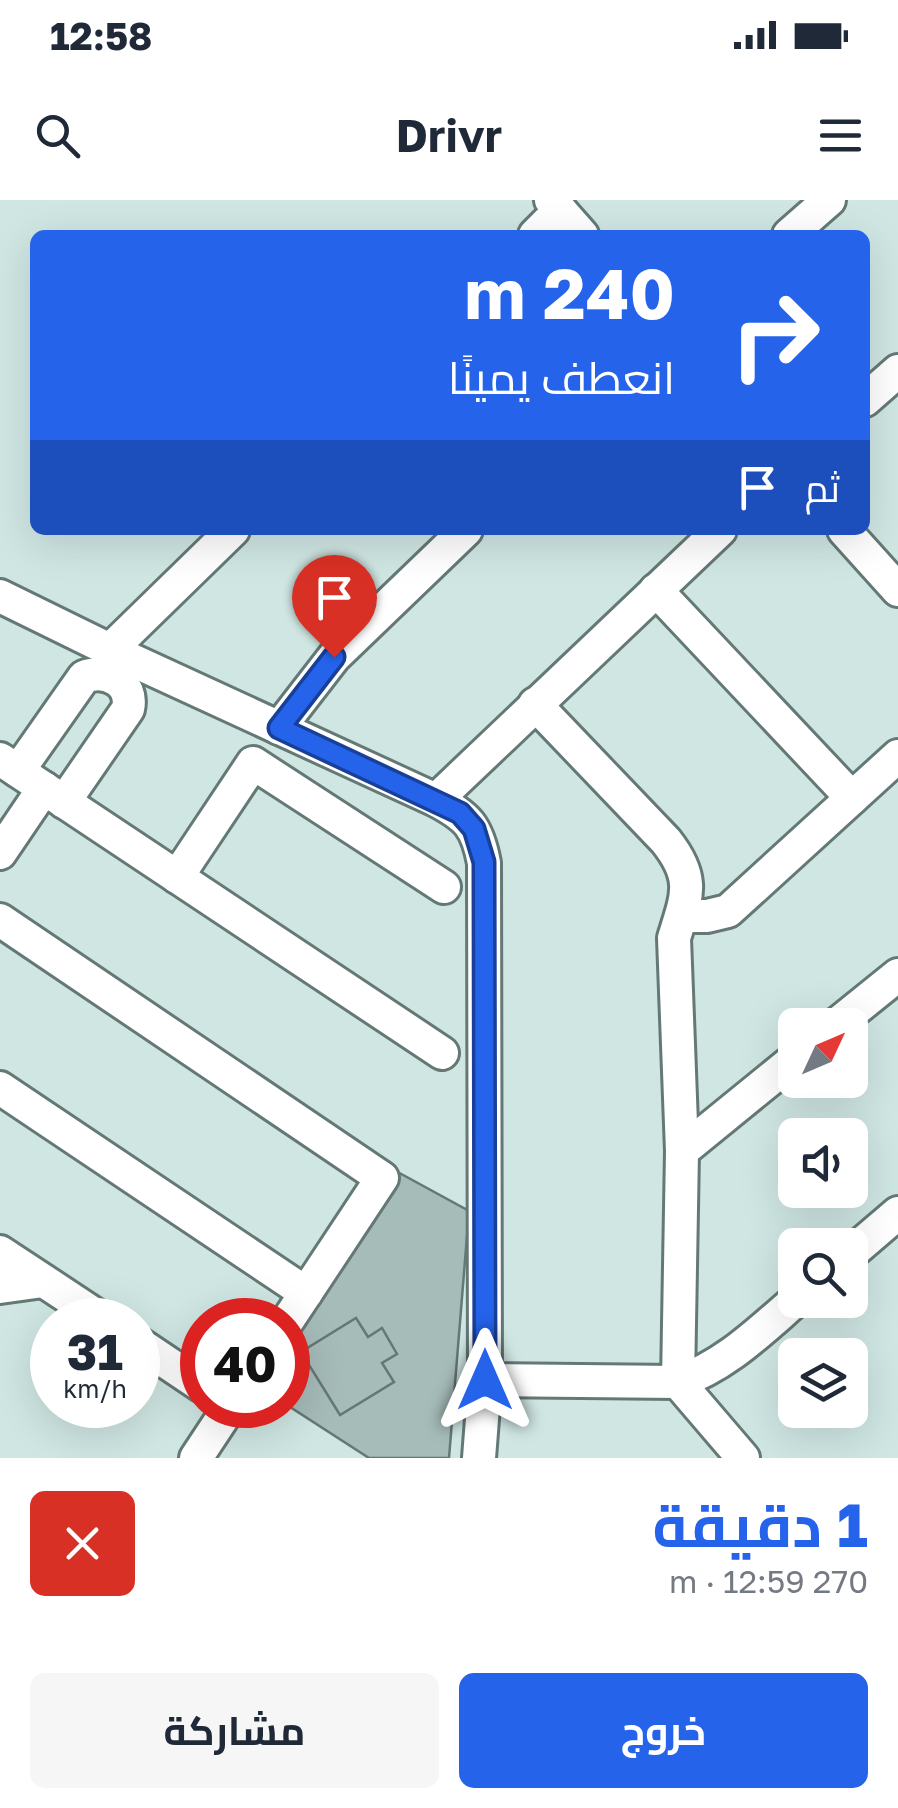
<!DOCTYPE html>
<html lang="ar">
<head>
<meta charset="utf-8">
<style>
	:root { --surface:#fff; --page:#f6f6f7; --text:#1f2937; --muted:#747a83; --accent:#2563eb }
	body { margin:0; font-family:"Golos Text",Cairo,sans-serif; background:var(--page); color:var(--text); direction:rtl; height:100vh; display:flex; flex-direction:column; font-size:38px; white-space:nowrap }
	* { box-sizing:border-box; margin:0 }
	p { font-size:32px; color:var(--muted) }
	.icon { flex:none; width:55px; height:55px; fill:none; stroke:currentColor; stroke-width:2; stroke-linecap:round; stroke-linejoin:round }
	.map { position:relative; height:1258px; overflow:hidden; direction:ltr }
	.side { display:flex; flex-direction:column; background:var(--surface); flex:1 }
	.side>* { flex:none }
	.banner { position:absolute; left:30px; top:30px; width:840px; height:305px; border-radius:15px; box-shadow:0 10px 40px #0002; direction:rtl; background:#2563eb; color:#fff; overflow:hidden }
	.needle { width:65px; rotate:46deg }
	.buttons { position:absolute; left:778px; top:808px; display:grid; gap:20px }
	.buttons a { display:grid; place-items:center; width:90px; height:90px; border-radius:15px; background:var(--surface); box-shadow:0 10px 40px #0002; font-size:50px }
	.speed { position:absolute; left:30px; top:1098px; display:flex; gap:20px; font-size:50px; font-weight:700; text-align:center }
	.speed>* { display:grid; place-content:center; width:130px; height:130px; border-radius:50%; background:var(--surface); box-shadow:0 10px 40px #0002; line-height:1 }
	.speed small { font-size:25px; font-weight:400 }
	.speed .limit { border:15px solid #d22; background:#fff; color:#111 }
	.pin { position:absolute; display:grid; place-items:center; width:85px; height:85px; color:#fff; margin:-102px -42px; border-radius:50% 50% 50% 0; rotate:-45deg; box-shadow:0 0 10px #0007 }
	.pin .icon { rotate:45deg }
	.me { position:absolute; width:110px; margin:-55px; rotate:0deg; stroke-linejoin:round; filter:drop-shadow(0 0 8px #0008) }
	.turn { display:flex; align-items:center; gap:35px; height:210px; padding:0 30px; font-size:45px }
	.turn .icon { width:130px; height:130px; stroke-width:2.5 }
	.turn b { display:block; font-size:70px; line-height:85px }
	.then { display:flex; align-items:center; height:95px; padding:0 30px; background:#0003; gap:20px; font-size:38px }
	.round { display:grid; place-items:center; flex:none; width:105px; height:105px; border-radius:15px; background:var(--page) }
	.head { display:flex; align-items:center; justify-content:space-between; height:170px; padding:0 30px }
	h1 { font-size:60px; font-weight:700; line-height:75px; color:var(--accent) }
	.primary-button { display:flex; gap:20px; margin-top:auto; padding:20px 30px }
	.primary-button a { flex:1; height:115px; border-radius:15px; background:var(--accent); color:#fff; font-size:40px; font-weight:700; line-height:115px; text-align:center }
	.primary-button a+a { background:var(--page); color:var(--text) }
	.status { display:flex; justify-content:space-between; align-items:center; height:70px; padding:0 50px; background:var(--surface); direction:ltr }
	.status svg { height:28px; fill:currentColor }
	header { display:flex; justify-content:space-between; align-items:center; height:130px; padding:0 30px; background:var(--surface); font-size:45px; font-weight:700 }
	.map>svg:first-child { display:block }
	.building { fill:#a6bcb9; stroke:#647875; stroke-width:2.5 }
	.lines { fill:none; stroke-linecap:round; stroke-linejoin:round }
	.minor-casing { stroke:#647976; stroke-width:38 }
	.minor { stroke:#fff; stroke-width:32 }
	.route-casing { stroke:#184099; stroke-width:25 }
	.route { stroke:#2563eb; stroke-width:18 }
</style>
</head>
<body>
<div class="status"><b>12:58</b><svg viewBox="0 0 49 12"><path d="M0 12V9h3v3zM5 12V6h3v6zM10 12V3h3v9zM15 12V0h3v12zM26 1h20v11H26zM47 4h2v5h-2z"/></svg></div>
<header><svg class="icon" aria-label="menu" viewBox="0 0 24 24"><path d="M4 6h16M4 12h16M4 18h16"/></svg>Drivr<svg class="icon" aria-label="search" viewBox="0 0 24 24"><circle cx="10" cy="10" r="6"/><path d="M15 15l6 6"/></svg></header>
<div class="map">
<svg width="898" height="1258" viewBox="0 0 898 1258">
	<rect width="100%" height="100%" fill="#cfe6e3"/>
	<!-- building -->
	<g class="building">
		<path d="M394,970L469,1011L449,1258H369L287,1205L288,1140Z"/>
		<path d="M356,1118L368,1137L382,1128L397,1154L382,1163L394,1182L340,1215L301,1152Z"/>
	</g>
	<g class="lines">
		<defs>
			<g id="minor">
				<path d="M551,0L582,35"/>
				<path d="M535,35L560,10"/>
				<path d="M789,35L829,0"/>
				<path d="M865,200L898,171"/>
				<path d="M844,330L898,390"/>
				<path d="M656,390L852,598"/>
				<path d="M0,396L110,450L436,600C468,617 477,626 484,663L485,1180L479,1258"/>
				<path d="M110,450L233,330"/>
				<path d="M535,504L666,641C696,679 687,696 674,738L682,951L678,1182L743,1258"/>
				<path d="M279,528L334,457L466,330"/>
				<path d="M0,559L442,853"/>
				<path d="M18,571L84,477C107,468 134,483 128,509L64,602"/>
				<path d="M436,600L720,330"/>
				<path d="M0,653L44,588"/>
				<path d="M177,677L253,563L444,687"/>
				<path d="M683,716H707L728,711L898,556"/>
				<path d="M0,720L382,978L288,1120"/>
				<path d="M836,825L898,775"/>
				<path d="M0,888L306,1093"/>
				<path d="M682,951L795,859"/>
				<path d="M0,1052L103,1120"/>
				<path d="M850,1054L898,1013"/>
				<path d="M0,1087L43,1081"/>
				<path d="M138,1143L202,1186"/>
				<path d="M485,1180L678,1182C725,1166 759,1132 796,1100"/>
				<path d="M196,1258L231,1205"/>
			</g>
		</defs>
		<!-- minor casing -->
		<use href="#minor" class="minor-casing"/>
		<!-- minor -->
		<use href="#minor" class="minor"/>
	</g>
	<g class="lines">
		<defs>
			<path id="route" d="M334,457L279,528L460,613L474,629L484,662L485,1180"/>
		</defs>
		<!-- route casing -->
		<use href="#route" class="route-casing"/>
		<!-- route -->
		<use href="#route" class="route"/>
	</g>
</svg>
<div class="buttons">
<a><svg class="needle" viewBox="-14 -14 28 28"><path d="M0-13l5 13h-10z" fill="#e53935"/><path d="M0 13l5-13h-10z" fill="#747a83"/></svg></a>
<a><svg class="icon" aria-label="sound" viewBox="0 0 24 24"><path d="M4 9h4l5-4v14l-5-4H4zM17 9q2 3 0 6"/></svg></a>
<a><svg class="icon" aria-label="search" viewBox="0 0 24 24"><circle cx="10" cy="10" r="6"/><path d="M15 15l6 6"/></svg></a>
<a><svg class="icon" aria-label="layers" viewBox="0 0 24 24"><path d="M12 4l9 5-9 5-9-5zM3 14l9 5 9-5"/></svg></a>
</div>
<div class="speed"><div>31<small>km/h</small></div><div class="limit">40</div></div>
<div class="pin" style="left:334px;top:457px;background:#d93025"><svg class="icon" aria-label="arrive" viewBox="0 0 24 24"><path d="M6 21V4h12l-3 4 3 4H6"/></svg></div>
<svg class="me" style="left:485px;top:1180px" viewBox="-20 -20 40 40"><path d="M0-17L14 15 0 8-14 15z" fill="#2563eb" stroke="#fff" stroke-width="4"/></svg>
<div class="banner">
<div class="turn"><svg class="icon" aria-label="right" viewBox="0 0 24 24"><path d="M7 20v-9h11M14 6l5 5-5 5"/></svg><div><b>240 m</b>انعطف يمينًا</div></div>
<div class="then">ثم<svg class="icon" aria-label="arrive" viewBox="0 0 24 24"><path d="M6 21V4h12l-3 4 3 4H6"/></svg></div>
</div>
</div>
<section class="side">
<div class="head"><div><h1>1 دقيقة</h1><p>270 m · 12:59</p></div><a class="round" style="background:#d93025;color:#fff"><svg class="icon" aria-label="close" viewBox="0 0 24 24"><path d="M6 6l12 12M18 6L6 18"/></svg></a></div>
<div class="primary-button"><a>خروج</a><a>مشاركة</a></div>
</section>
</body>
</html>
